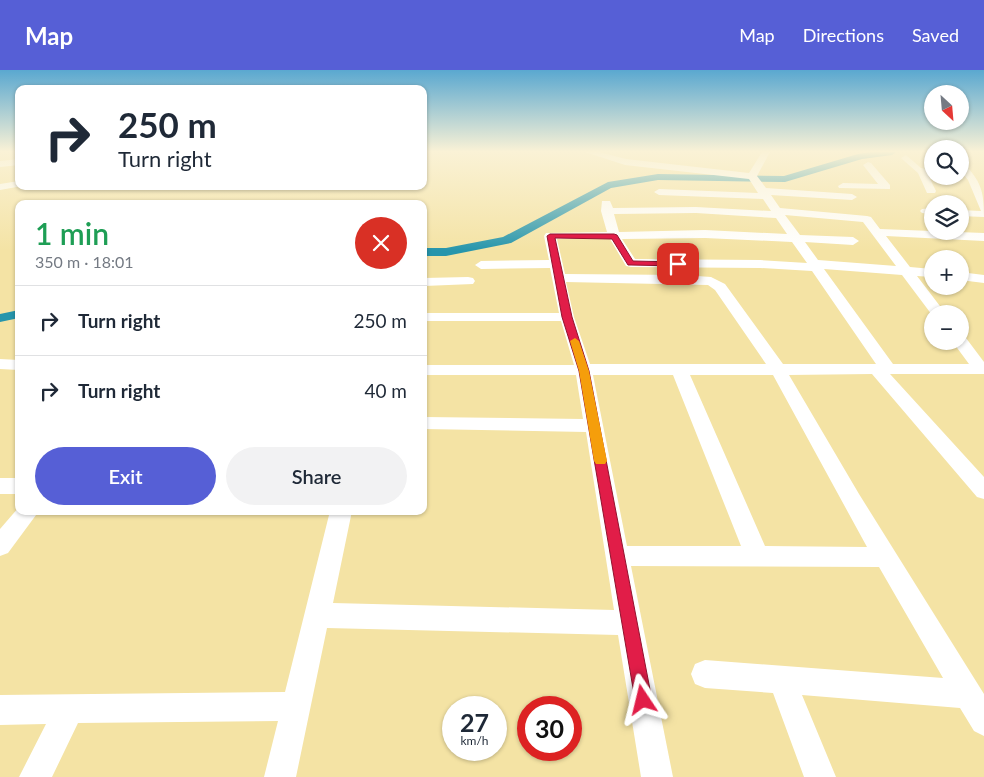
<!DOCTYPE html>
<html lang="en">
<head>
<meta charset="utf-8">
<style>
	:root { --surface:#fff; --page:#f2f2f3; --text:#1f2937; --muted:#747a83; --line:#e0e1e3; --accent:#565fd6 }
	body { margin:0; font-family:Lato,sans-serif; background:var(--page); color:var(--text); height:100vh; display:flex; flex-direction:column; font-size:19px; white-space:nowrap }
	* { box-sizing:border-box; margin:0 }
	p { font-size:16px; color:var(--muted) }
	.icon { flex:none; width:28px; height:28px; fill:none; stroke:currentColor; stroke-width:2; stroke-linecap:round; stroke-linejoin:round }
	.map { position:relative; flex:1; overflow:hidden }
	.drawer { position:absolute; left:15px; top:130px; width:412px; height:315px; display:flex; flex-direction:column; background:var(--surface); border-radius:10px; box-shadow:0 1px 4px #0004 }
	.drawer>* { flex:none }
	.hud { position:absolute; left:15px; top:15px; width:412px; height:105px; border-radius:10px; box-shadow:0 1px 4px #0004; background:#fff; color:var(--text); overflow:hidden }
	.needle { width:32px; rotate:154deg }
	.buttons { position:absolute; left:924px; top:15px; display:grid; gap:10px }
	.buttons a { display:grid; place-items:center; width:45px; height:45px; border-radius:50%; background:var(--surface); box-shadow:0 1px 4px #0004; font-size:25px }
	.speed { position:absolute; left:442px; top:626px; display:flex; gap:10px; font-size:25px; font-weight:700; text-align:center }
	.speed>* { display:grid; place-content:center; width:65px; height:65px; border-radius:50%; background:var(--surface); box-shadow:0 1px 4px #0004; line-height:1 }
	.speed small { font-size:12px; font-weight:400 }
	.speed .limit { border:8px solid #d22; background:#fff; color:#111 }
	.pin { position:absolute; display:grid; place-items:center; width:42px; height:42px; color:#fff; margin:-21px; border-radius:10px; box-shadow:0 2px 8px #0006 }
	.me { position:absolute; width:55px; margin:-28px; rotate:350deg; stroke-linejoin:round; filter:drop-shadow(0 0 4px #0008) }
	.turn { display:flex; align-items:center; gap:18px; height:105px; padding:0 20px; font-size:22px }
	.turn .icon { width:65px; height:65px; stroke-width:2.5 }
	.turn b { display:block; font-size:35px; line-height:42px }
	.round { display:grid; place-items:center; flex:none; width:52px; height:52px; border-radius:26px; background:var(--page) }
	.head { display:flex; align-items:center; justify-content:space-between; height:85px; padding:0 20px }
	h1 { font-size:30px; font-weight:600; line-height:38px; color:#1e9e55 }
	.cta { display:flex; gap:10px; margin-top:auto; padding:10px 20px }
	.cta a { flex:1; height:58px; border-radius:30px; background:var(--accent); color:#fff; font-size:20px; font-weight:600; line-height:58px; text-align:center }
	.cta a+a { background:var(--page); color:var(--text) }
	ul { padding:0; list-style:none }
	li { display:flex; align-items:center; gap:15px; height:70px; padding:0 20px; border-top:1px solid var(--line) }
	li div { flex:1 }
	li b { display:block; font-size:19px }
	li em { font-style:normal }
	header { display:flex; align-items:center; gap:30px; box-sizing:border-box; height:70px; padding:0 25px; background:var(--accent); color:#fff }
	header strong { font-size:24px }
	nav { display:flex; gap:28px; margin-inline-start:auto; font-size:18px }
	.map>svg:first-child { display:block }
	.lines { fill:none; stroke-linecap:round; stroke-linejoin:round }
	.canal { fill:#2695ac; fill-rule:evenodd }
	.minor { fill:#fff; fill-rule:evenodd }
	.route { fill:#e11d48; stroke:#92132f }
	.slow { fill:#f59e0b }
</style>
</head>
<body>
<header>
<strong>Map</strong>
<nav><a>Map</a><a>Directions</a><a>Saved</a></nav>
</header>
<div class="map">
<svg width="984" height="707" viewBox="0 0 984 707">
	<rect width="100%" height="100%" fill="#f4e3a4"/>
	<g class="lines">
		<!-- canal -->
		<g class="canal">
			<path d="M871,82H896L892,85L862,89L785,112L658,110L611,118L511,173L446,186H424V178H446L503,167L608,112L658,104L784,106L858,84Z"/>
			<path d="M19,240V248L0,252V244Z"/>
		</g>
		<!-- minor -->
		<g class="minor">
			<path d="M585,82H599L626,89L749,103L762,82H770L757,106L766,118L852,124L857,127L852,130L771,125L780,138L867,146L871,147L880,159L984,163V171L886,166L910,197L932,199V207L917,206L946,244H932V245L902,205L824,199L893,294H969L952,271H960V266L966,268L984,292V304H890L984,407V429L977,427L872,304L789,305L859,424L984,624V666L974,661L960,638L802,625L836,707H804L773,623L705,618L695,614L691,604L695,594L705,590L943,608L879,497L631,496L673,707H641L618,565L327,558L296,707H264L278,651L78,653L52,707H19L46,654L0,655V625L285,622L330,441H352L333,533L614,540L586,362L424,359V347L583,349L576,305H424V295H574L561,251H424V243H559L550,198L481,199L475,195L481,191L549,190L544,166L546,163L607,162L601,141L602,131H610L613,138L696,137L771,141L763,129L659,125L654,122L659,119L758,123L749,109L625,95ZM696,143L776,148L787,164L705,160L619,162L614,144ZM785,145L863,152L896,196L818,190L805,172L853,175L859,171L853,167L800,165ZM705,168L792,172L807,193L760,190L635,189L622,169ZM557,169H610L626,196L631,197L760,198L812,201L876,294H783L725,214L711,207L683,205L565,204ZM566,212L708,215L715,220L766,294H590L574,247ZM593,305H673L741,476H627ZM690,305H773L867,477L765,476Z"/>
			<path d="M906,85L921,98L932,100V106L928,105L936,121L935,123H927L918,103L901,88Z"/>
			<path d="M19,89V95L0,97V91Z"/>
			<path d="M960,91L963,92C981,112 984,120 984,147L960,146V140L981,141L968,110L960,100Z"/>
			<path d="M868,92L871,93L890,115V119L839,118L838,116L843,113L878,114L863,95Z"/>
			<path d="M19,111V116H22L0,120V114Z"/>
			<path d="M932,138V144L922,143L920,141L922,139Z"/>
			<path d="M960,202L984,205V213L960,210Z"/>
			<path d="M468,207L473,208L475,211L473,214L424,216V208Z"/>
			<path d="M0,289L19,290V300L0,299Z"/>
			<rect x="0" y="408" width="19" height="16"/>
			<path d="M19,437V441H39L8,483L0,486V459Z"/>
		</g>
	</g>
	<!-- sky -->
	<linearGradient id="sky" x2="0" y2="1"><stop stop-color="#5aa8d0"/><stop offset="0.45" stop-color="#faf2d6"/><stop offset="1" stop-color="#faf2d6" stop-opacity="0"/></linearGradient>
	<rect width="984" height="181" fill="url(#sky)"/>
	<!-- route -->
	<path class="route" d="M550,164H614L617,165L633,191L678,192L682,194L678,196L631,195H628L612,169L555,168L572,247L589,301L652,630L650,636L643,639L637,636L635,630L579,301L562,247L547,166Z"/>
	<!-- slow -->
	<path class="slow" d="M575,268L579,271L589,301L607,391L605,394H596L594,391L579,301L570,271Z"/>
</svg>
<div class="buttons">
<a><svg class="needle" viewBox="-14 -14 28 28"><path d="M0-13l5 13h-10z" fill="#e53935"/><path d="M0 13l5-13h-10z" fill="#747a83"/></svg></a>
<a><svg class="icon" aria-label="search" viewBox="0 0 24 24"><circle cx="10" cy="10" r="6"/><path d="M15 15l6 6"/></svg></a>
<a><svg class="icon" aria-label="layers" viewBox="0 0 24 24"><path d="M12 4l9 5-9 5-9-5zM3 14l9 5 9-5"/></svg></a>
<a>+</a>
<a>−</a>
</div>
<div class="speed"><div>27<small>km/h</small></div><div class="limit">30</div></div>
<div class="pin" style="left:678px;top:194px;background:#d93025"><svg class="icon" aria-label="arrive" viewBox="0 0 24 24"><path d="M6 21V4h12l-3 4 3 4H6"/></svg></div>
<svg class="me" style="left:643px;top:630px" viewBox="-20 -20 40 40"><path d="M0-17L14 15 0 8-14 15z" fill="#e11d48" stroke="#fff" stroke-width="4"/></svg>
<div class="hud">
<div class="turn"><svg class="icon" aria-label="right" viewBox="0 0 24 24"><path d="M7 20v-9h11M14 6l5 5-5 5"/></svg><div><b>250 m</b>Turn right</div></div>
</div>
<section class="drawer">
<div class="head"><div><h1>1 min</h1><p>350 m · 18:01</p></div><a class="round" style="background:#d93025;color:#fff"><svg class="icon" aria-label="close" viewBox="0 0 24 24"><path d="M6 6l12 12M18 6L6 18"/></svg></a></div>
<ul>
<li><svg class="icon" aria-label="right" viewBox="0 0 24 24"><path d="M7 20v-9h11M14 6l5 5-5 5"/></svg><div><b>Turn right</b></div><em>250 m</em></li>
<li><svg class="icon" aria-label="right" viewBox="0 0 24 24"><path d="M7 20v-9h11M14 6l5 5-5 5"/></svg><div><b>Turn right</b></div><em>40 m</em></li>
</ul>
<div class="cta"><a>Exit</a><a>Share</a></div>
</section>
</div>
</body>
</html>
